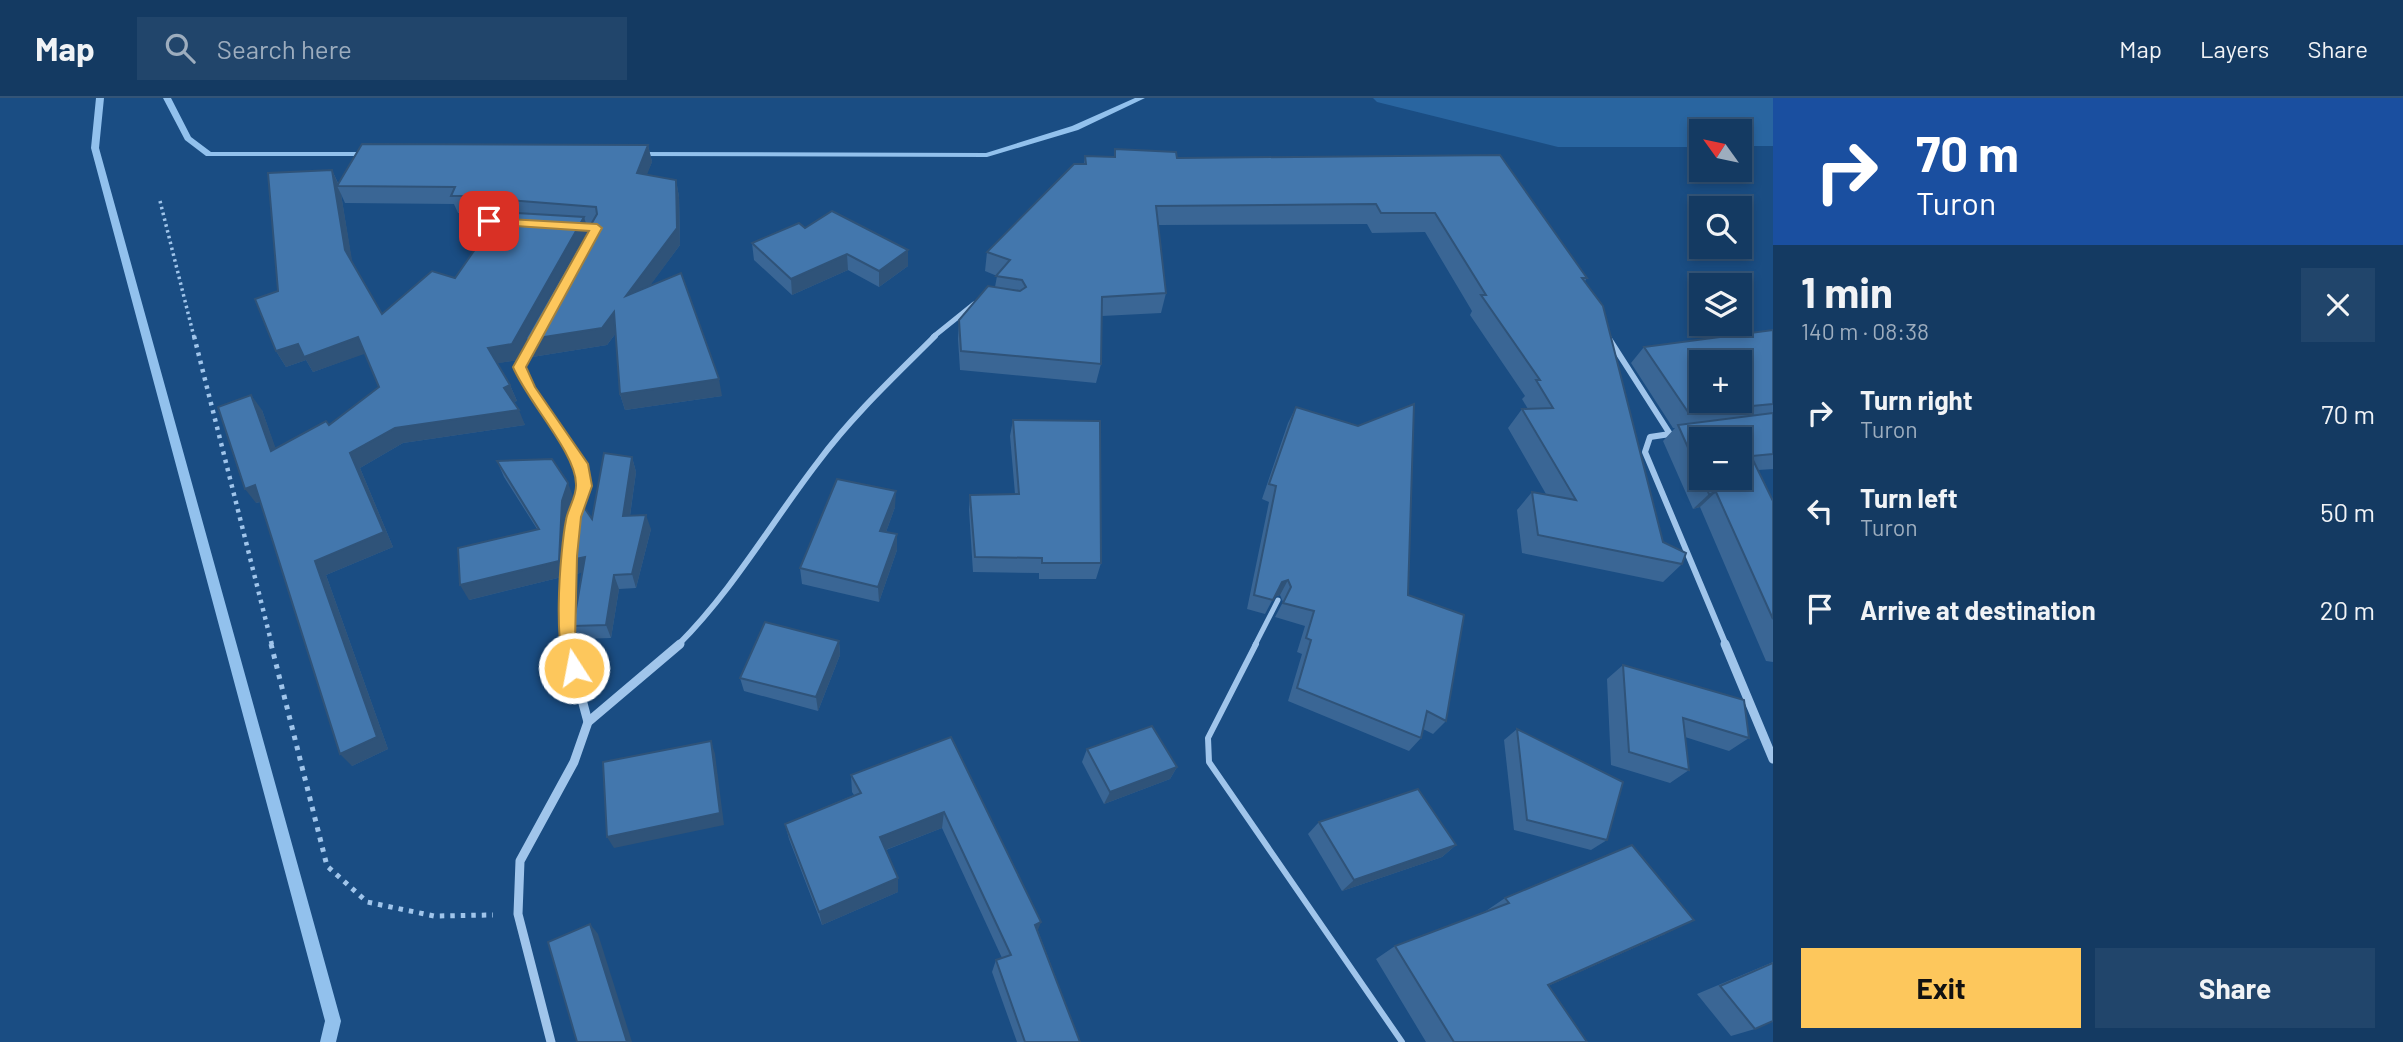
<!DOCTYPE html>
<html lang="en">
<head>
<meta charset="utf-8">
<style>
	:root { --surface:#143a62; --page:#21456b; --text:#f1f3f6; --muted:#9dadbe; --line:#335477; --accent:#fdc75c }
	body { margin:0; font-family:Barlow,sans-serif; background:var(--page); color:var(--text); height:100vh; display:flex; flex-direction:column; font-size:26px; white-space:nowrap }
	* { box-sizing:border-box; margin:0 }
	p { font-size:23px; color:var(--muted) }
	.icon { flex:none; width:38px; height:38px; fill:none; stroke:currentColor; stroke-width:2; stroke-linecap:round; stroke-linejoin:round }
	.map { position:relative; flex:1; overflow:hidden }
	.drawer { display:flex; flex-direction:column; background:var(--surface); width:630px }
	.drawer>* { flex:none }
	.guide { background:#1a4fa0; color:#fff; overflow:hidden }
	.needle { width:46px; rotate:303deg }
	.controls { position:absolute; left:1689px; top:21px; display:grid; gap:14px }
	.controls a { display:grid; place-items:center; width:63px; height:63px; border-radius:0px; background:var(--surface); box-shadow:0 4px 10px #0003,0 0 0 2px var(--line); font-size:35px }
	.pin { position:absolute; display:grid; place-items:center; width:60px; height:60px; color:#fff; margin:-30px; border-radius:14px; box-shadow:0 4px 10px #0006 }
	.me { position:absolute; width:77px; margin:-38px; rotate:349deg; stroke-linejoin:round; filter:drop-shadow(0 0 5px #0008) }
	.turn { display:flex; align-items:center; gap:24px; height:147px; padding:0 28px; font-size:32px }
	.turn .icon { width:91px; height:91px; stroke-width:2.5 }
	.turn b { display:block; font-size:49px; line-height:60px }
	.round { display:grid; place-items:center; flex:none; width:74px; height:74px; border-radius:0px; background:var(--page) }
	.head { display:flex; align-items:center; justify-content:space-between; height:119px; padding:0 28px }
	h1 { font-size:42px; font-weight:700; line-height:52px }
	.button { display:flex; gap:14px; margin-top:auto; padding:14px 28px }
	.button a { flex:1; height:80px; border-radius:0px; background:var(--accent); color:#111; font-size:28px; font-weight:700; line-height:80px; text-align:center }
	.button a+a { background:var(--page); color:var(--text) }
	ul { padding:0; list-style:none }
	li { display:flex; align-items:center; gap:21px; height:98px; padding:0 28px }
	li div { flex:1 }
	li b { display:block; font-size:26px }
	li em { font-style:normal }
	header { display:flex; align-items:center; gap:42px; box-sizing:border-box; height:98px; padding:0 35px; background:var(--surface); border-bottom:2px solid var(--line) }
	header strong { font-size:33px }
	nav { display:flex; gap:38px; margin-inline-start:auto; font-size:24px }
	.search { width:490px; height:63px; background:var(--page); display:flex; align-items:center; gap:18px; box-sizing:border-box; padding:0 24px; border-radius:0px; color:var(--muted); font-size:26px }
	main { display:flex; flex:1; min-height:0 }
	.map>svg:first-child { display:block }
	.green { fill:#2965a0 }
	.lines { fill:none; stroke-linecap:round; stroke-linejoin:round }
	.stream { fill:#92c1ed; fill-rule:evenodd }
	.path-far2 { stroke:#a0c5eb; stroke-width:3.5; stroke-dasharray:2.5 3.5; stroke-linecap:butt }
	.path-far1 { stroke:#a0c5eb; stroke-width:4.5; stroke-dasharray:3.5 5; stroke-linecap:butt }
	.path { stroke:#a0c5eb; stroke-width:5; stroke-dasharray:4.5 6; stroke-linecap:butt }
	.lane-far1 { stroke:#a0c5eb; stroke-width:5 }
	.lane { stroke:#a0c5eb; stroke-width:6 }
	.street-far2 { stroke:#a0c5eb; stroke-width:5 }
	.street-far1 { stroke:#a0c5eb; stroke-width:6 }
	.street { stroke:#a0c5eb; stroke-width:9 }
	.wall { fill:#3a6695; fill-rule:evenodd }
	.shaded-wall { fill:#2f5379 }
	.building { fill:#4377ad; stroke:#2f5379; stroke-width:2; fill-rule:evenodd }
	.route { fill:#fdc75c; stroke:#a4813c; stroke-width:2 }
</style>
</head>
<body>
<header>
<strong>Map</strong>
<div class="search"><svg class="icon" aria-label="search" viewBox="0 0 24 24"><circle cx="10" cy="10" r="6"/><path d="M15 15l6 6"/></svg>Search here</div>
<nav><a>Map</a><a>Layers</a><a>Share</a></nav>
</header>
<main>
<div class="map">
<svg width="1773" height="944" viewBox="0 0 1773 944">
	<rect width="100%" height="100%" fill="#1a4d83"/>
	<!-- green -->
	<path class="green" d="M1373,0H1773V48H1740V33H1701V49H1558L1377,4Z"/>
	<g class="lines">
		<!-- stream -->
		<g class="stream">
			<path d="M96,0H104L99,50L341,923L336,944H320L325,923L91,50Z"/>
			<path d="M163,0H171L191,39L211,54H371L375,56L371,58H206L185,42Z"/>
			<path d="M1135,0H1145L1078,32L987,59L634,58L630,56L634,54L986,55L1072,28Z"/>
		</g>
		<!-- path-far2 -->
		<path class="path-far2" d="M160,103L194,239"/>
		<!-- path-far1 -->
		<path class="path-far1" d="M194,238L272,547"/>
		<!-- path -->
		<path class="path" d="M271,546L327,768L367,804L434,818L493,817"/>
		<!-- lane-far1 -->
		<path class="lane-far1" d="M1255,547L1278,502"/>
		<!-- lane -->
		<path class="lane" d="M1256,546L1208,640L1209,664L1402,944"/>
		<!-- street-far2 -->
		<g class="street-far2">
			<path d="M489,123L503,124"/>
			<path d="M933,239L974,206"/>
		</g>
		<!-- street-far1 -->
		<g class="street-far1">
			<path d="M1608,239L1670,336L1650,339L1645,354L1726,547"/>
			<path d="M531,245L520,269L529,290L581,366L584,389L574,419L568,547"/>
			<path d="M678,547C733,492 771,425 818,364C852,318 895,278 935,238"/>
		</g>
		<!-- street -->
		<g class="street">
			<path d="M567,546L588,624"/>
			<path d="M1725,546L1773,661"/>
			<path d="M551,944L518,816L520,763L574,664L588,624L680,546"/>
		</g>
	</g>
	<!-- wall -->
	<g class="wall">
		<path d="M648,47L652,64L646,77L676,82L679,99L680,147L650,187L722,298L625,312L620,296L616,235L607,247L532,259L527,245L518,262L497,265L510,287L517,303L513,304L525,327L403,345L360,370L393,449L326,477L388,651L352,668L260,404L256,405L262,312L275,350L329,327L379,289L365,255L313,274L306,262L286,269L276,253L278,193L332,72L338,85ZM341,96L345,105L454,106L458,115H501L455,180L382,216L352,165ZM586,125H592L588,132Z"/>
		<path d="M1115,51L1177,60L1500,57L1587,180L1585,183L1663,444L1682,466L1663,484L1522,455L1517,412L1532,394L1546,396L1508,330L1522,311H1528L1522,301L1525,298L1470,217L1472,213L1425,134L1372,135L1367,126L1158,127L1166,195L1161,215L1102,218L1101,266L1096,285L960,272L958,241L959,222L995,189L997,178L985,173L987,154L1084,66L1085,58L1114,59Z"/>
		<path d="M805,130L908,168L879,189L848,172L792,197L754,162L752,145Z"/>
		<path d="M1773,232V371L1758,372L1773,403V564L1766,563L1700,409L1693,411L1663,343L1675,330H1673L1631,265L1644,249Z"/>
		<path d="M1296,309L1408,497L1446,623L1433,636L1423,631L1421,640L1409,653L1288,603L1302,556L1297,554L1305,528L1275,519L1283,504L1280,497L1274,499L1265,516L1247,511L1269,404L1262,401L1288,325Z"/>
		<path d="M1013,322L1101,465L1096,481H1039V475L973,474L969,412L970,397L1015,396L1010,338Z"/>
		<path d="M632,359L636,374L630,418L651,431L636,490L619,491L611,540L579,541L573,528L582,474L577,476L571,462Z"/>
		<path d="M497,363L574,401L568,419L566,478L469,502L537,431L504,379Z"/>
		<path d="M895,409L886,434L897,436V452L879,504L802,486L800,470Z"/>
		<path d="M839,543L840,557L818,613L744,593L740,580Z"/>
		<path d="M1623,567L1749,640L1729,653L1685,639L1689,672L1670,685L1611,667L1607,581Z"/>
		<path d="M1517,631L1607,742L1591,752L1514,732L1504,642Z"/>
		<path d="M951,639L1038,833L1080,944H1017L992,874L996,862L1002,860L942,730L886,752L898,794L822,827L789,741L785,726L854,697L852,694L851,677Z"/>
		<path d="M1087,651L1177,669L1170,681L1104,706L1082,664Z"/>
		<path d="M1319,724L1456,747L1442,759L1342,793L1308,736Z"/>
		<path d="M1505,800L1665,836L1548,888L1587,944H1426L1376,861L1395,848L1483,815Z"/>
		<path d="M1773,864V923L1755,931L1731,938L1697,896Z"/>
	</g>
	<!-- shaded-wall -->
	<g class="shaded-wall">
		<path d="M648,47L652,64L641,92L637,75Z"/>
		<path d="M332,72L339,88H337L341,96L353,168L345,152Z"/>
		<path d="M676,82L679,99L680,147L630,215L626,198Z"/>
		<path d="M584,119L619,231L607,247L532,259L527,245L518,262L494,266L488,250Z"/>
		<path d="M908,152V168L879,189V173Z"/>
		<path d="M847,156L848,172L792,197L791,181Z"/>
		<path d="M358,239L367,255L313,274L306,262L286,269L276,253L298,246Z"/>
		<path d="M719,281L722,298L625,312L620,296Z"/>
		<path d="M510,287L517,303L510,305L504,290Z"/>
		<path d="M251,297L262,312L282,368L271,353Z"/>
		<path d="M519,312L525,327L403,345L360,370L393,449L326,477L388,651L352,668L340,656L315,463L350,355L395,330Z"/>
		<path d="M632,359L636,374L628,432L623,418Z"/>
		<path d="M568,385L574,401L568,419L566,478L469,502L460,487L559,463L562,403Z"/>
		<path d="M255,387L266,402L256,405L245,391Z"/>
		<path d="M896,393L895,409L881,448L880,433Z"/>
		<path d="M1716,394L1700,409L1693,411L1709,396Z"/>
		<path d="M646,417L651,431L636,490L632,476Z"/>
		<path d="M897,436V452L879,504L878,489Z"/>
		<path d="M585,459L590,472L577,476L571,462Z"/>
		<path d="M614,477L619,491L611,540L606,527Z"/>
		<path d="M1288,482L1280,497L1274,499L1282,484Z"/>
		<path d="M839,543L840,557L818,613L816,599Z"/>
		<path d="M711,643L715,656L724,727L614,750L607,739Z"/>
		<path d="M1177,669L1170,681L1104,706L1110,694Z"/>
		<path d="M944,714L942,730L880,754V739Z"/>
		<path d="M1456,747L1442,759L1342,793L1354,782Z"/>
		<path d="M898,780V794L822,827L819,814Z"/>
		<path d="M1694,822L1665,836L1523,899L1548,887Z"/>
		<path d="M1041,824L1036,837L1035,827Z"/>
		<path d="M590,826L598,836L632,944H627Z"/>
	</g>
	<!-- building -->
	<g class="building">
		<path d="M362,46L648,47L637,75L676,82L677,130L626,198L681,175L719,281L620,296L614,214L602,230L525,242L597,116L596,109L508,102L511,98H451L455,89L337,88Z"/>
		<path d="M1115,51L1176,54L1177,60L1500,57L1587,180H1582L1603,208L1663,444L1686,455L1682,466L1538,437L1532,394L1576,402L1522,311L1553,310L1536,282H1540L1481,197H1486L1435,115H1381L1376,106L1156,108L1166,195L1102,199L1101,266L961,253L959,222L988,188L1020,193L1026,189L1022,182L996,178L1010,162L987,154L1074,66H1086L1085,58L1115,59Z"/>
		<path d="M332,72L345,152L382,216L432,173L455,180L501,114L584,119L512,246L488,250L510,287L504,290L519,312L395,330L350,355L384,434L315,463L377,639L340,656L255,387L245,391L218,309L251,297L271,353L326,323L329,327L379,289L358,239L304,259L298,246L276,253L255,201L278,193L268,75Z"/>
		<path d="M832,113L908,152L879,173L847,156L791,181L752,145L799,125L805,130Z"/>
		<path d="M1773,232V306L1688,314L1644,249ZM1701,264H1740V303H1701Z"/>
		<path d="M1414,306L1408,497L1464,517L1446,623L1427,613L1421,640L1297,590L1311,542L1306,540L1314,513L1283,505L1291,489L1288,482L1282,484L1273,502L1254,497L1276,388L1269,386L1296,309L1358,328Z"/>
		<path d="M1773,315V356L1751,358L1773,403V521L1716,394L1709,396L1702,380H1740V341H1701V379L1678,327Z"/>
		<path d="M1013,322L1100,323L1101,465H1042V460L975,459L970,397L1019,396Z"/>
		<path d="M604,355L632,359L623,418L646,417L632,476L614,477L606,527L573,528L585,459L571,462L577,399L592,421Z"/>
		<path d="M552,361L568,385L562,403L559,463L460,487L458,450L539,431L497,363Z"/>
		<path d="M837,381L896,393L880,433L897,436L878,489L800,470Z"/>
		<path d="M765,524L839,543L816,599L740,580Z"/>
		<path d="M1623,567L1744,602L1749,640L1683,620L1689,672L1629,654Z"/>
		<path d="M1152,628L1177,669L1110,694L1087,651Z"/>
		<path d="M1517,631L1623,684L1607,742L1527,722Z"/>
		<path d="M951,639L1041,824L1035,827L1080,944H1025L996,862L1011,857L944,714L880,739L898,780L819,814L785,726L861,695L851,677Z"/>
		<path d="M711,643L720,715L607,739L603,664Z"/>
		<path d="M1418,691L1456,747L1354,782L1319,724Z"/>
		<path d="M1632,747L1694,822L1548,887L1587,944H1454L1395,848L1509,805L1505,800Z"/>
		<path d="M590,826L627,944H577L548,844Z"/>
		<path d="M1773,865V923L1755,931L1720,888Z"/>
	</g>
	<!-- route -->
	<path class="route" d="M489,120L597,126L602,130L526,269L535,289L588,366L592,388L581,419L577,458L575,544L582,570L574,578C549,569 561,447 566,422C568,410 577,398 576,386C576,355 527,303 513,269L589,133L485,126L483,123Z"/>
</svg>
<div class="controls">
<a><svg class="needle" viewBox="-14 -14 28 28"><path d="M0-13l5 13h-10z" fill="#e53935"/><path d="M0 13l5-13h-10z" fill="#9dadbe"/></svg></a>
<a><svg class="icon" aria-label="search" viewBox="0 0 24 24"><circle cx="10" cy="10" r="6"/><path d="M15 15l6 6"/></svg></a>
<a><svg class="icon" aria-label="layers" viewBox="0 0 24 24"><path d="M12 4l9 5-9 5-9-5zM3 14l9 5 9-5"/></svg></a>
<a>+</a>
<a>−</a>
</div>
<div class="pin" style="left:489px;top:123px;background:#d93025"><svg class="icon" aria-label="arrive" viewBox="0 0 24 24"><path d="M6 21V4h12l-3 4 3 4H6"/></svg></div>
<svg class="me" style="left:574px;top:570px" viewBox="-20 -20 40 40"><circle r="17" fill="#fdc75c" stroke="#fff" stroke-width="3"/><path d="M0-11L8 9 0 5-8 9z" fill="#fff"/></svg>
</div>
<section class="drawer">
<div class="guide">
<div class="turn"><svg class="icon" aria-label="right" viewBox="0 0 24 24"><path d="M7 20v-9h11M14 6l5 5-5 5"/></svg><div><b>70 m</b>Turon</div></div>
</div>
<div class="head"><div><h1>1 min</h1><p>140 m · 08:38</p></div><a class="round"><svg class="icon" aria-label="close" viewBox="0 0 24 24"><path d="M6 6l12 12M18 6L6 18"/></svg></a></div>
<ul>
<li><svg class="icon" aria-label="right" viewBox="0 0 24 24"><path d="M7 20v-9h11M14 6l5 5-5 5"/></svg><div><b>Turn right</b><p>Turon</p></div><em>70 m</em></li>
<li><svg class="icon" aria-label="left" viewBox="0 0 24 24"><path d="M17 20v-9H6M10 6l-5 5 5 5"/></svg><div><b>Turn left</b><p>Turon</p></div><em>50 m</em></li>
<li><svg class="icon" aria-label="arrive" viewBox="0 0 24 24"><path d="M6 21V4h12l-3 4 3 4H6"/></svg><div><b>Arrive at destination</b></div><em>20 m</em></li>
</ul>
<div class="button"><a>Exit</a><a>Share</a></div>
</section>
</main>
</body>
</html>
